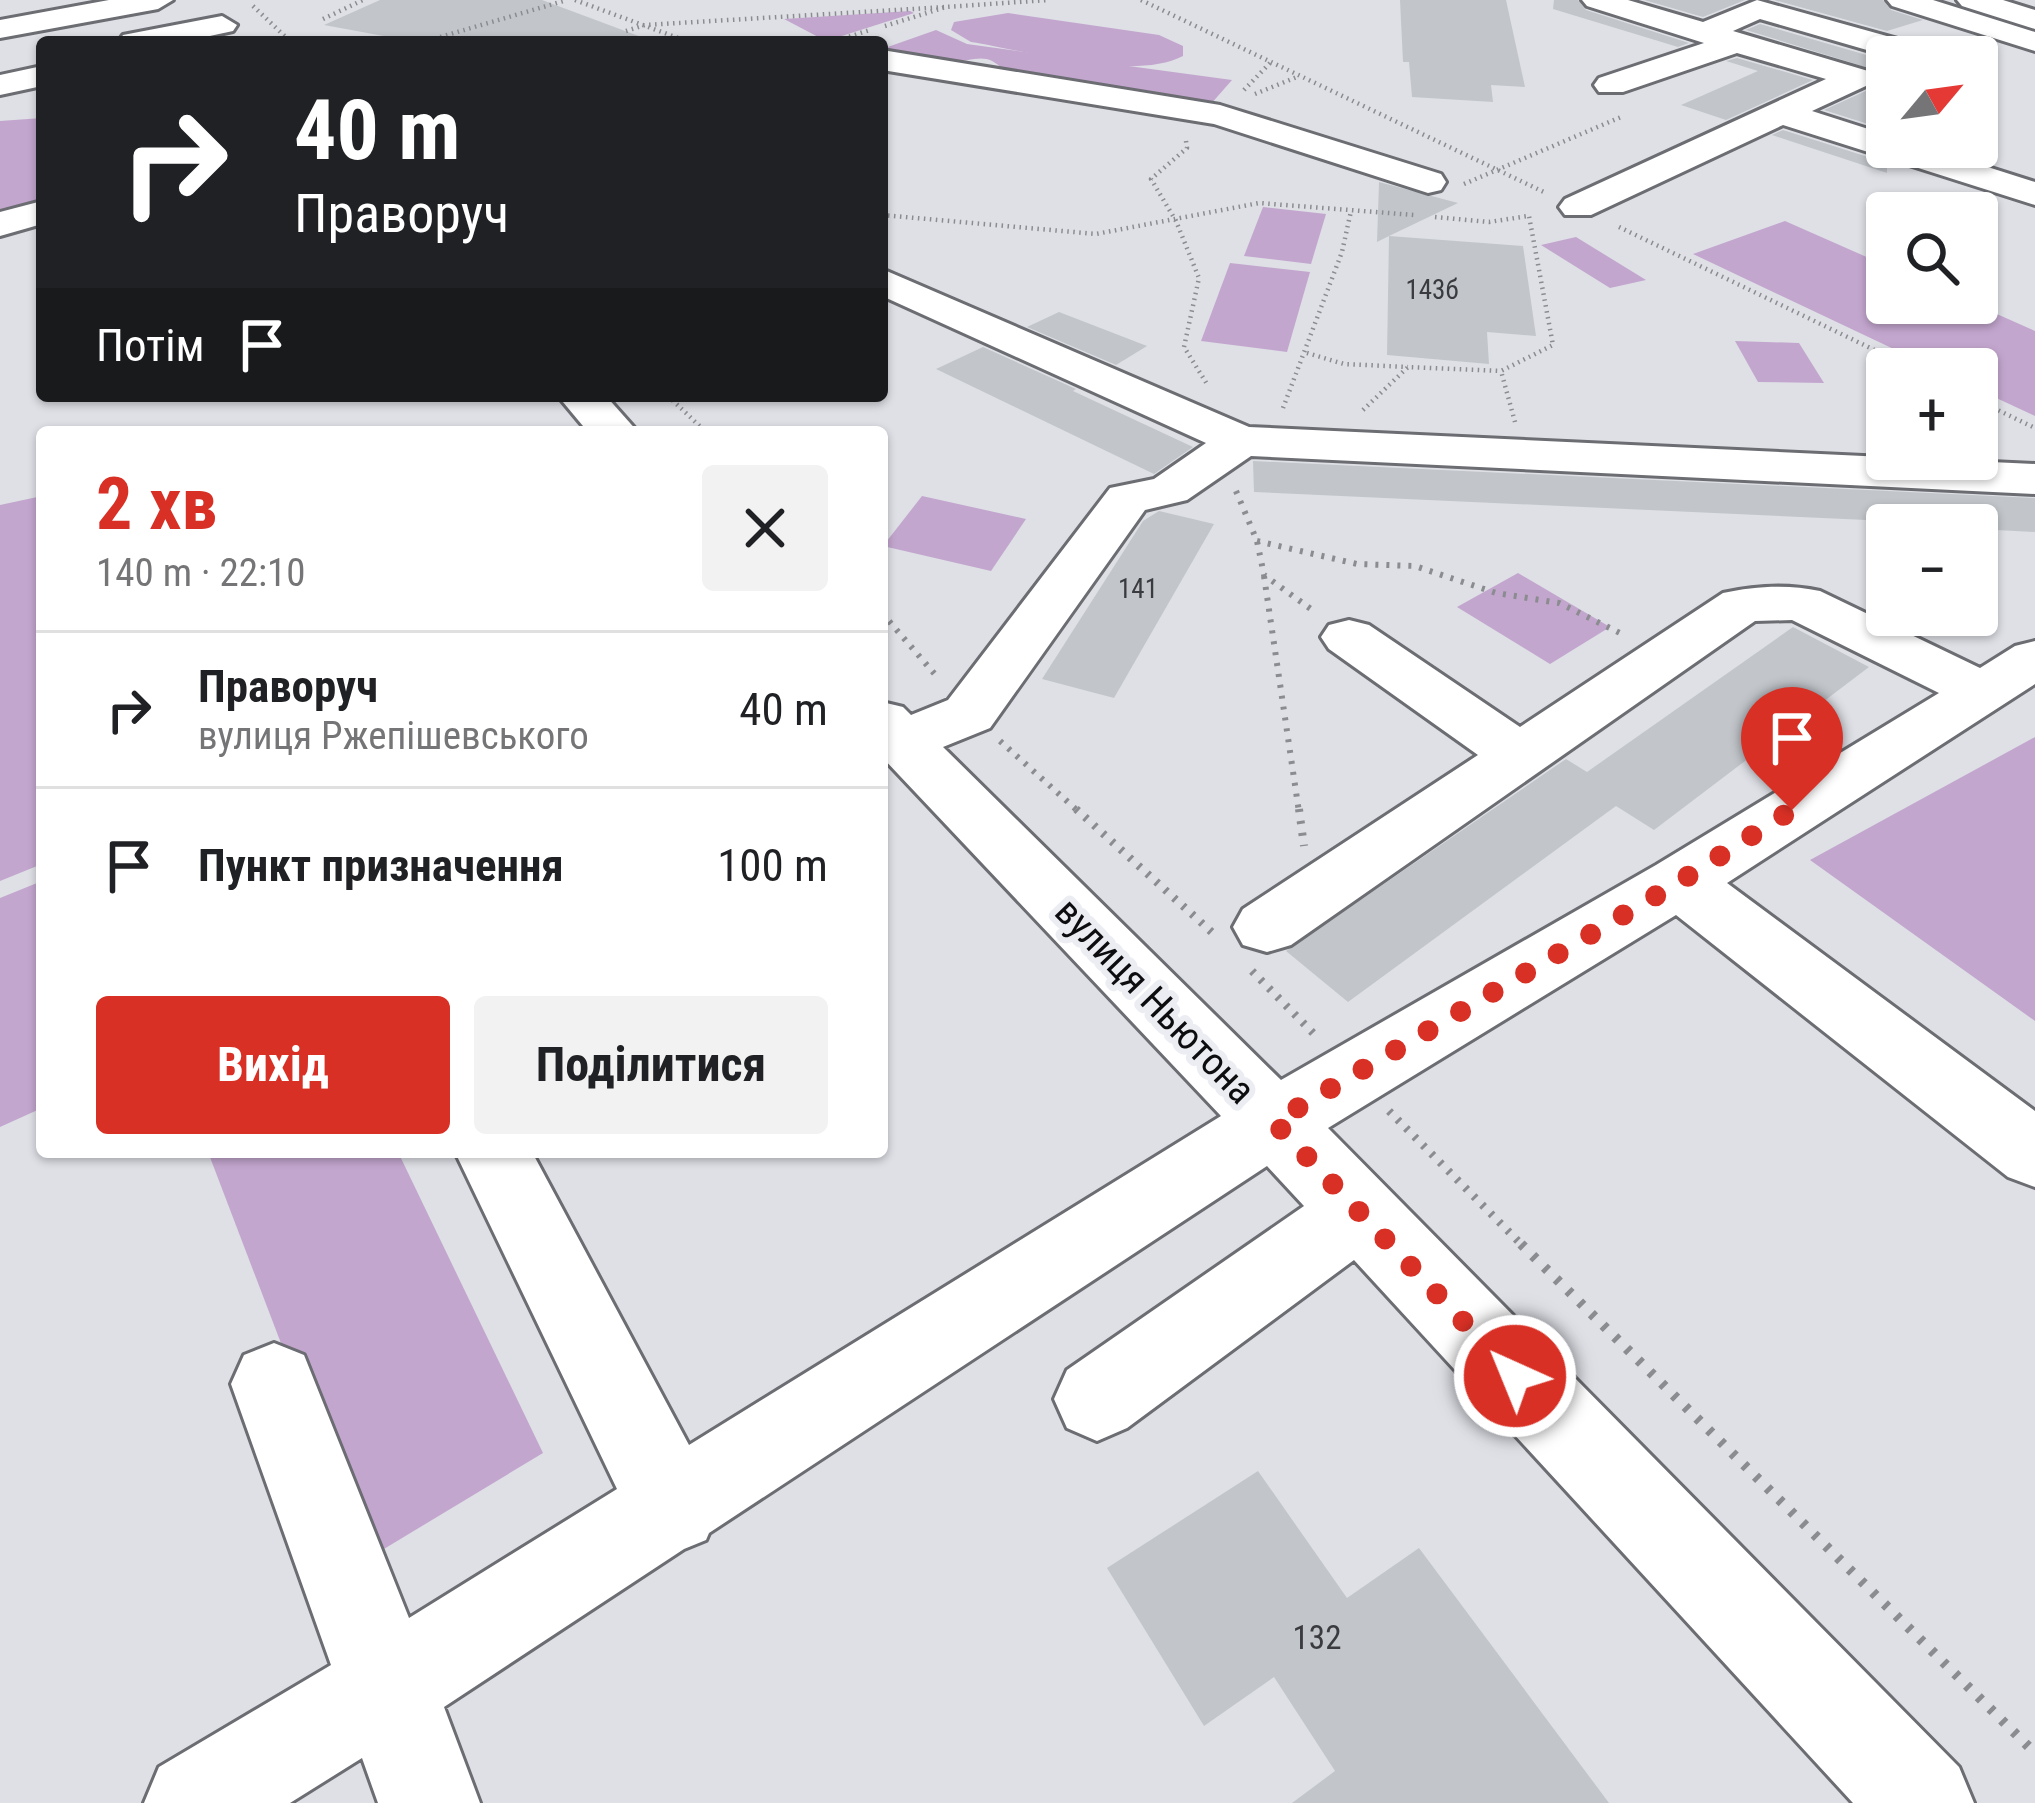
<!DOCTYPE html>
<html lang="uk">
<head>
<meta charset="utf-8">
<style>
	:root { --surface:#fff; --page:#f2f2f2; --text:#202124; --muted:#757577; --line:#e0e0e0; --accent:#d93025 }
	body { margin:0; font-family:"Roboto Condensed",sans-serif; background:var(--page); color:var(--text); height:100vh; display:flex; flex-direction:column; font-size:45px; white-space:nowrap }
	* { box-sizing:border-box; margin:0 }
	p { font-size:39px; color:var(--muted) }
	.icon { flex:none; width:66px; height:66px; fill:none; stroke:currentColor; stroke-width:2; stroke-linecap:round; stroke-linejoin:round }
	.map { position:relative; flex:1; overflow:hidden }
	.drawer { position:absolute; left:36px; top:426px; width:852px; height:732px; display:flex; flex-direction:column; background:var(--surface); border-radius:12px; box-shadow:0 3px 9px #0004 }
	.drawer>* { flex:none }
	.guide { position:absolute; left:36px; top:36px; width:852px; height:366px; border-radius:12px; box-shadow:0 3px 9px #0004; background:#202124; color:#fff; overflow:hidden }
	.needle { width:78px; rotate:61deg }
	.controls { position:absolute; left:1866px; top:36px; display:grid; gap:24px }
	.controls a { display:grid; place-items:center; width:132px; height:132px; border-radius:12px; background:var(--surface); box-shadow:0 3px 9px #0004; font-size:60px }
	.pin { position:absolute; display:grid; place-items:center; width:102px; height:102px; color:#fff; margin:-123px -51px; border-radius:50% 50% 50% 0; rotate:-45deg; box-shadow:0 0 12px #0007 }
	.pin .icon { rotate:45deg }
	.me { position:absolute; width:132px; margin:-66px; rotate:316deg; stroke-linejoin:round; filter:drop-shadow(0 0 9px #0008) }
	.turn { display:flex; align-items:center; gap:42px; height:252px; padding:0 60px; font-size:54px }
	.turn .icon { width:156px; height:156px; stroke-width:2.5 }
	.turn b { display:block; font-size:84px; line-height:102px }
	.then { display:flex; align-items:center; height:114px; padding:0 60px; background:#0003; gap:24px; font-size:45px }
	.round { display:grid; place-items:center; flex:none; width:126px; height:126px; border-radius:12px; background:var(--page) }
	.summary { display:flex; align-items:center; justify-content:space-between; height:204px; padding:0 60px }
	h1 { font-size:72px; font-weight:700; line-height:90px; color:var(--accent) }
	.cta { display:flex; gap:24px; margin-top:auto; padding:24px 60px }
	.cta a { flex:1; height:138px; border-radius:12px; background:var(--accent); color:#fff; font-size:48px; font-weight:700; line-height:138px; text-align:center }
	.cta a+a { background:var(--page); color:var(--text) }
	ul { padding:0; list-style:none }
	li { display:flex; align-items:center; gap:36px; height:156px; padding:0 60px; border-top:3px solid var(--line) }
	li div { flex:1 }
	li b { display:block; font-size:45px }
	li em { font-style:normal }
	.map>svg:first-child { display:block }
	.green { fill:#c3a6ce }
	.building { fill:#c2c6cb }
	.lines { fill:none; stroke-linecap:round; stroke-linejoin:round }
	.minor-casing { stroke:#6b6d72; stroke-width:6 }
	.major-casing { stroke:#6b6d72; stroke-width:6 }
	.path-far3 { stroke:#8b8c90; stroke-width:4.5; stroke-dasharray:1.5 4.5; stroke-linecap:butt }
	.path-far2 { stroke:#8b8c90; stroke-width:6; stroke-dasharray:3 8; stroke-linecap:butt }
	.path-far1 { stroke:#8b8c90; stroke-width:8; stroke-dasharray:3 9; stroke-linecap:butt }
	.path { stroke:#8b8c90; stroke-width:10; stroke-dasharray:4.5 12; stroke-linecap:butt }
	.minor { fill:#fff; fill-rule:evenodd }
	.major { fill:#fff; fill-rule:evenodd }
	.route { stroke:#d93025; stroke-width:21; stroke-dasharray:0 37.8 }
	.labels { text-anchor:middle; dominant-baseline:central; stroke-width:12; stroke-linejoin:round; paint-order:stroke }
	.number-label { font-size:27px; fill:#3a3b3e }
	.near-number-label { font-size:33px; fill:#3a3b3e }
	.near-street-label { font-size:39px; fill:#0d0d0f; stroke:#ebedf3 }
</style>
</head>
<body>
<div class="map">
<svg width="2035" height="1803" viewBox="0 0 2035 1803">
	<rect width="100%" height="100%" fill="#dee0e6"/>
	<!-- green -->
	<g class="green">
		<path d="M910,11L914,13L826,41L784,19Z"/>
		<path d="M1008,13L1159,35L1183,46V56C1133,82 1028,51 971,42L951,30L954,22Z"/>
		<path d="M936,30L967,44L1232,80L1210,105L1004,71C986,50 974,62 950,62C930,63 900,56 882,49Z"/>
		<path d="M42,118V199L0,211V121Z"/>
		<path d="M1263,207L1326,214L1311,264L1244,256Z"/>
		<path d="M1785,221L1887,266V303H1972L2035,331V416L1977,389V369H1936L1693,254Z"/>
		<path d="M1576,237L1646,280L1610,288L1541,245Z"/>
		<path d="M1230,263L1310,272L1287,352L1201,341Z"/>
		<path d="M1735,341L1799,343L1824,383L1758,382Z"/>
		<path d="M42,496V864L0,881V505Z"/>
		<path d="M922,496L1026,519L991,571L883,546Z"/>
		<path d="M1518,573L1610,627L1550,664L1457,607Z"/>
		<path d="M2035,737V1021L1810,860Z"/>
		<path d="M42,881V1108L0,1127V898Z"/>
		<path d="M208,1152H398L543,1453L364,1561Z"/>
	</g>
	<!-- building -->
	<g class="building">
		<path d="M380,0H542L644,38L643,42H416L324,25Z"/>
		<path d="M1400,0H1506L1525,87L1491,85L1493,102L1412,97L1409,62H1403Z"/>
		<path d="M1554,0H1578L1586,10L1689,43L1678,47L1553,9Z"/>
		<path d="M1644,0H1745L1703,17Z"/>
		<path d="M1774,0H1883L1891,10L1923,20L1887,31Z"/>
		<path d="M1760,24L1887,61V130L1824,110L1870,89L1876,80L1872,69L1746,30Z"/>
		<path d="M1737,58L1813,80L1726,120L1681,105L1758,71L1726,61Z"/>
		<path d="M1783,130L1887,163V173L1772,135Z"/>
		<path d="M1379,182L1458,203L1389,236L1523,246L1536,336L1487,332L1489,364L1387,355L1389,236L1377,242Z"/>
		<path d="M1059,312L1147,346L1116,365L1027,327Z"/>
		<path d="M983,347L1076,389L1073,391L1193,447L1154,474L936,369Z"/>
		<path d="M1253,461L2035,498V532L1977,529V525L1254,492Z"/>
		<path d="M1159,511L1214,524L1114,698L1042,679L1143,521Z"/>
		<path d="M1793,627L1869,667L1654,830L1616,806L1348,1002L1286,951L1566,759L1587,772Z"/>
		<path d="M1258,1471L1347,1598L1419,1548L1609,1803H1292L1335,1771L1274,1677L1204,1726L1107,1568Z"/>
	</g>
	<g class="lines">
		<defs>
			<g id="minor">
				<path d="M109,0H173L158,9L0,38V20Z"/>
				<path d="M1582,0H1628L1703,22L1757,0L1937,50L1942,57H1891L1760,19L1733,31L1868,71L1872,78L1868,85L1812,111L1887,135V147H1925L2035,182V205L1783,125L1591,215H1565L1559,207L1565,199L1826,79L1737,53L1623,92H1599L1594,85L1599,78L1704,43L1587,6Z"/>
				<path d="M1887,0H1933L2035,32V51L1892,6Z"/>
				<path d="M222,16L237,25L233,31L182,42H118L123,35Z"/>
				<path d="M882,50L1220,105L1441,174L1446,182L1441,190L1428,193L1214,124L882,70Z"/>
				<path d="M42,66V86L0,95V75Z"/>
				<path d="M42,201V224L0,236V212Z"/>
				<path d="M882,269L1249,427L2035,464V494L1251,456L1187,500L1145,510L990,728L943,747L1281,1080L1656,865L1939,693L1792,620L1755,621L1291,945L1267,952L1243,945L1233,927L1243,909L1478,755L1329,649L1321,637L1329,625L1349,620L1369,625L1520,727L1723,593C1754,586 1789,584 1820,591L1980,668L2015,646L2035,641V684L1727,883L2035,1111V1187L2008,1177L1676,915L1328,1128L1959,1767L1974,1803H1853L1354,1260L1127,1428L1097,1441L1067,1428L1054,1399L1067,1370L1304,1206L1267,1166L709,1533L706,1540L684,1549L444,1707L480,1803H378L362,1758L290,1803H144L159,1767L331,1665L231,1384L244,1355L274,1343L304,1355L409,1618L617,1489L455,1152H532L689,1445L1221,1116L882,757V702L903,707L911,715L948,700L1110,488L1154,479L1206,443L882,296Z"/>
				<path d="M558,396H606L638,432H588Z"/>
			</g>
			<path id="major" d="M1957,0H2003L2035,10V29L1962,6Z"/>
		</defs>
		<!-- minor casing -->
		<use href="#minor" class="minor-casing"/>
		<!-- major casing -->
		<use href="#major" class="major-casing"/>
		<!-- path-far3 -->
		<g class="path-far3">
			<path d="M575,0L689,42"/>
			<path d="M1141,0L1546,193"/>
			<path d="M253,6L291,42"/>
			<path d="M323,19L363,0"/>
			<path d="M885,26L946,7L1048,0"/>
			<path d="M626,31L645,25L946,7"/>
			<path d="M423,42L567,0"/>
			<path d="M832,42L870,30"/>
			<path d="M1244,90L1270,63"/>
			<path d="M1255,94L1297,77"/>
			<path d="M1186,141L1187,148L1151,179L1176,221L1199,278L1184,347L1207,384"/>
			<path d="M1464,184L1621,117"/>
			<path d="M882,215L1096,234L1259,203L1414,215"/>
			<path d="M1435,217L1489,222L1528,216"/>
			<path d="M1619,227L1914,369"/>
			<path d="M1307,353L1344,364L1408,367"/>
			<path d="M668,396L706,432"/>
			<path d="M1977,400L2035,428"/>
			<path d="M1283,408L1342,252L1351,211"/>
			<path d="M1363,410L1408,367L1501,371"/>
			<path d="M1515,422L1501,371L1553,345L1529,216"/>
		</g>
		<!-- path-far2 -->
		<g class="path-far2">
			<path d="M1236,491L1257,541L1264,575L1315,612"/>
			<path d="M1257,541L1357,564L1415,566L1496,593L1559,603L1624,635"/>
			<path d="M1264,576L1299,812"/>
			<path d="M882,613L939,679"/>
			<path d="M1000,741L1079,812"/>
		</g>
		<!-- path-far1 -->
		<g class="path-far1">
			<path d="M1076,809L1216,936"/>
			<path d="M1299,809L1304,846"/>
			<path d="M1252,971L1318,1038"/>
			<path d="M1389,1111L1524,1247"/>
		</g>
		<!-- path -->
		<path class="path" d="M1521,1244L2035,1753"/>
		<!-- minor -->
		<use href="#minor" class="minor"/>
		<!-- major -->
		<use href="#major" class="major"/>
	</g>
	<g class="lines">
		<!-- route -->
		<path class="route" d="M1515,1376L1274,1122L1679,882L1792,810"/>
	</g>
	<g class="labels">
		<!-- number labels -->
		<g class="number-label">
			<text x="1432" y="290">143б</text>
			<text x="1138" y="589">141</text>
		</g>
		<!-- near-number labels -->
		<g class="near-number-label">
			<text x="1317" y="1637">132</text>
		</g>
		<!-- near-street labels -->
		<g class="near-street-label">
			<text transform="translate(1155 1001) rotate(46)">вулиця Ньютона</text>
		</g>
	</g>
</svg>
<div class="controls">
<a><svg class="needle" viewBox="-14 -14 28 28"><path d="M0-13l5 13h-10z" fill="#e53935"/><path d="M0 13l5-13h-10z" fill="#757577"/></svg></a>
<a><svg class="icon" aria-label="search" viewBox="0 0 24 24"><circle cx="10" cy="10" r="6"/><path d="M15 15l6 6"/></svg></a>
<a>+</a>
<a>−</a>
</div>
<div class="pin" style="left:1792px;top:810px;background:#d93025"><svg class="icon" aria-label="arrive" viewBox="0 0 24 24"><path d="M6 21V4h12l-3 4 3 4H6"/></svg></div>
<svg class="me" style="left:1515px;top:1376px" viewBox="-20 -20 40 40"><circle r="17" fill="#d93025" stroke="#fff" stroke-width="3"/><path d="M0-11L8 9 0 5-8 9z" fill="#fff"/></svg>
<div class="guide">
<div class="turn"><svg class="icon" aria-label="right" viewBox="0 0 24 24"><path d="M7 20v-9h11M14 6l5 5-5 5"/></svg><div><b>40 m</b>Праворуч</div></div>
<div class="then">Потім<svg class="icon" aria-label="arrive" viewBox="0 0 24 24"><path d="M6 21V4h12l-3 4 3 4H6"/></svg></div>
</div>
<section class="drawer">
<div class="summary"><div><h1>2 хв</h1><p>140 m · 22:10</p></div><a class="round"><svg class="icon" aria-label="close" viewBox="0 0 24 24"><path d="M6 6l12 12M18 6L6 18"/></svg></a></div>
<ul>
<li><svg class="icon" aria-label="right" viewBox="0 0 24 24"><path d="M7 20v-9h11M14 6l5 5-5 5"/></svg><div><b>Праворуч</b><p>вулиця Ржепішевського</p></div><em>40 m</em></li>
<li><svg class="icon" aria-label="arrive" viewBox="0 0 24 24"><path d="M6 21V4h12l-3 4 3 4H6"/></svg><div><b>Пункт призначення</b></div><em>100 m</em></li>
</ul>
<div class="cta"><a>Вихід</a><a>Поділитися</a></div>
</section>
</div>
</body>
</html>
